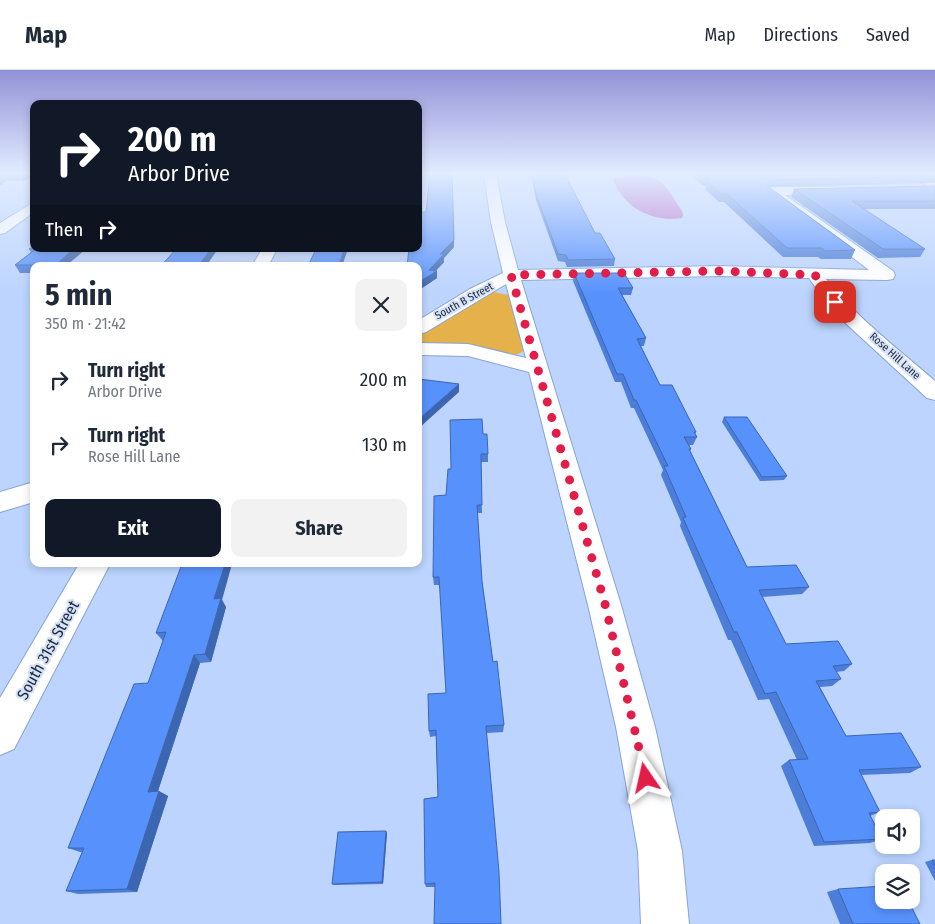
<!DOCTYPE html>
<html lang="en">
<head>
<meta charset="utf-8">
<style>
	:root { --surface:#fff; --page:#f2f2f3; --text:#1f2937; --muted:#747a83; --line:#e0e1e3; --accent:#111827 }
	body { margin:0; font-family:"Fira Sans Condensed",sans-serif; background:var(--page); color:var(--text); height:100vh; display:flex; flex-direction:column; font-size:19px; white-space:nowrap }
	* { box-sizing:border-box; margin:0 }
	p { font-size:16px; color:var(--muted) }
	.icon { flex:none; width:28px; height:28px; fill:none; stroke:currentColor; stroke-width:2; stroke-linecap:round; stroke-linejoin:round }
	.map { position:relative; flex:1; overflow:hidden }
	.sheet { position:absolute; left:30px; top:192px; width:392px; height:305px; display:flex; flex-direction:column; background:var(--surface); border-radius:10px; box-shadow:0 2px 8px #0003 }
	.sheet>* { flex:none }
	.hud { position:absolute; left:30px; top:30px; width:392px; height:152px; border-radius:10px; box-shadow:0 2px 8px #0003; background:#111827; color:#fff; overflow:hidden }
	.buttons { position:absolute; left:875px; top:739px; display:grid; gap:10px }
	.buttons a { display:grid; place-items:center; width:45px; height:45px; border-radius:10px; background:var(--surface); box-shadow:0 2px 8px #0003; font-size:25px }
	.pin { position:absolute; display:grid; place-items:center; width:42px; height:42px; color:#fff; margin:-21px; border-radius:10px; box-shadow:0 2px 8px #0006 }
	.me { position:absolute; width:55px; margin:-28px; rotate:349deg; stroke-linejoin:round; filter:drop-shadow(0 0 4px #0008) }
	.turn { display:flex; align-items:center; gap:18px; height:105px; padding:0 15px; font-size:22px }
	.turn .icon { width:65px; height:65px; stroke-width:2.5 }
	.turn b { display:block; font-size:35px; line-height:42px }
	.then { display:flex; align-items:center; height:48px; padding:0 15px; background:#0003; gap:10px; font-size:19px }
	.round { display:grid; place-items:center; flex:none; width:52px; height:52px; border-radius:10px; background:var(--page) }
	.overview { display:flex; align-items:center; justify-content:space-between; height:85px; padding:0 15px }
	h1 { font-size:30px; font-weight:700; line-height:38px }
	.button { display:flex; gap:10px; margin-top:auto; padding:10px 15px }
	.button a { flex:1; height:58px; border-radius:10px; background:var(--accent); color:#fff; font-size:20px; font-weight:700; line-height:58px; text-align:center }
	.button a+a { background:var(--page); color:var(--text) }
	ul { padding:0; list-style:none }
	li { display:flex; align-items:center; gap:15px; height:65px; padding:0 15px }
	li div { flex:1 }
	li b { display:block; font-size:19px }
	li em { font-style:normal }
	header { display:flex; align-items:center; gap:30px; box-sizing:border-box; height:70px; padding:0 25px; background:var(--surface); border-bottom:1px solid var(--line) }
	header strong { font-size:24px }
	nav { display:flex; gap:28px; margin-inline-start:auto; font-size:18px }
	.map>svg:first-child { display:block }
	.green { fill:#e5b14b }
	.water { fill:#b25dc1 }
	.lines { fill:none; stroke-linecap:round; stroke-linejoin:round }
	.minor-casing { stroke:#87a4d5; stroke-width:2 }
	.tertiary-casing { stroke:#87a4d5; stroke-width:2 }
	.minor { fill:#fff; fill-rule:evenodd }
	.tertiary { fill:#fff; fill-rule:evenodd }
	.wall { fill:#4b7dd9 }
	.shaded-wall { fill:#3d66b0 }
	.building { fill:#5791fc; stroke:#3d66b0 }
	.route { stroke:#e11d48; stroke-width:9; stroke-dasharray:0 16.2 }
	.labels { text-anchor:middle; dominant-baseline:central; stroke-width:4; stroke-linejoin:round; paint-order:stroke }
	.far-street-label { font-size:11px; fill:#1b263a; stroke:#d5e1f6 }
	.near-street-label { font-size:16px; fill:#1b263a; stroke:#d5e1f6 }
</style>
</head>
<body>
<header>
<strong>Map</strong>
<nav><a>Map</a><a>Directions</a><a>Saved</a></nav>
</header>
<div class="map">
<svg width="935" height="854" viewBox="0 0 935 854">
	<rect width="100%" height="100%" fill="#bcd4fe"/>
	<!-- green -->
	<path class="green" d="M494,222L508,225L510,229L524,277L522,282C511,289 499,281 488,278C465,272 443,272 419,275V266L487,224Z"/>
	<!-- water -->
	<path class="water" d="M632,105C656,107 664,110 676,132C679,137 682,139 683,145L682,148C652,153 621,136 613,108Z"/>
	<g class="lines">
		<defs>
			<g id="minor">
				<path d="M484,104H496L505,152L518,200L720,196L869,200L766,121L772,117H835L837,120L835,123L831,124L785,125L893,201L895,205L893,209L887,210L826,209C857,248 898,279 935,311V330L927,328L841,249L829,236L809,208L720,206L521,210L621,535L655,657L682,781L689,854H641L638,781L616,657L588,535L529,302L468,286L419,285V273L468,274L526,288L506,214L426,262L419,264V250L470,219L503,203L491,152Z"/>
				<path d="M906,104H921L935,111V120Z"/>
				<path d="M262,179H277L268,196H252Z"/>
				<path d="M34,412V432L0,442V422Z"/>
				<path d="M79,494H110L14,679L0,685V628Z"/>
			</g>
			<path id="tertiary" d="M34,132V142L5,163L0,164V153Z"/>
		</defs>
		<!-- minor casing -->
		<use href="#minor" class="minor-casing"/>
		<!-- tertiary casing -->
		<use href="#tertiary" class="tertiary-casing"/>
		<!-- minor -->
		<use href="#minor" class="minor"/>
		<!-- tertiary -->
		<use href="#tertiary" class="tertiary"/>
	</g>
	<!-- wall -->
	<g class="wall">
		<path d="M0,104H34V105L24,111H6L0,115Z"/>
		<path d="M425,104H452L454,177L444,188V192L436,201H437V208L419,220V196H387H407L426,142L430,106H425Z"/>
		<path d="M531,104H567H565L595,163L615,189L614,196L567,197L565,192L558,191L536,130Z"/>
		<path d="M690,104H935V113L769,117L855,180L851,189H821L818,187H783L724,132H719L706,120V116L702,115Z"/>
		<path d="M935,116V139H864L925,179L920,187L878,188L791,127L794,119Z"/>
		<path d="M34,176L66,196H34V203H20L15,195L31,182L29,179Z"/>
		<path d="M574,203L633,218L631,225H622L646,268L644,276H641L660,315L696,362L695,364L697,367L693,375H689L691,379L690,381L747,497L809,517L802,524L762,527L786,574L852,594L844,601L836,602L841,609L832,616L820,617L846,666L921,697L910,703L861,705L880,742L870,746L882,769L870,773L814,776L781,696L789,690H797L769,629L758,630L731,570H728L680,456L681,452L661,405L663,400L634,338H631L621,312H615L573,211Z"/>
		<path d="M724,347L787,406L784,410L760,411L722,352Z"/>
		<path d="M483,364L488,384V392H481L482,443H477L482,511L493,592L504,655L503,662L487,663L435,817H426L425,814L438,727L436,666L430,667L429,661L446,623L440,515H434L433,507L451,399Z"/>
		<path d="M222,530L226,537L211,592L200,593L158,721L168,726L137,822L78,824L66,821L82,782H80L68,778L148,613L163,571L156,563Z"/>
		<path d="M387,763L383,814L334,815L332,814Z"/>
		<path d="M932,790H935V811L925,792Z"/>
		<path d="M838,819L920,854H840L827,822Z"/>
	</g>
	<!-- shaded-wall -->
	<g class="shaded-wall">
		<path d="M23,104H34V105L24,111L21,105Z"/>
		<path d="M3,106L6,111L0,115V107Z"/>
		<path d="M454,170V177L444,188V192L434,202L437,201V208L419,220V212L429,200L440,184Z"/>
		<path d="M74,179H86L66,196H56L55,195Z"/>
		<path d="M211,179H218L206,196H198Z"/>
		<path d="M344,179H348L342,196H339Z"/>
		<path d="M459,314V322L419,358V349Z"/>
		<path d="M225,494H232L222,530L226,537L211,592L205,584L214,529Z"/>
		<path d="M194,585L200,593L156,727L148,722Z"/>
		<path d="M159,721L168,726L137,822L127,819Z"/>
		<path d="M386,761L387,763L383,814L382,812Z"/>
	</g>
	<!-- building -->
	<g class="building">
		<path d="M0,104H23L21,105L3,106L0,107Z"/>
		<path d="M430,104H452L454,170L440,184H444L429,200L437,201L419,212V196H387L390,193L407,196L409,179H419V142H426Z"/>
		<path d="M532,104H565L595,163H600L615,189L568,190L566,185L558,184L536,124Z"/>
		<path d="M700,104H935V106L769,110L767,115L770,118L855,180L825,181L822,178H787L727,124H721L708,112V108H704Z"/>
		<path d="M935,116V131H852L925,179H883L794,119Z"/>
		<path d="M34,176V179H74L55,195H15L36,179H29Z"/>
		<path d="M176,179H211L198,196H161Z"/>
		<path d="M316,179H344L339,196H308Z"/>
		<path d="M574,203H624L633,218H618L646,268L637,269L660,315H672L696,362H694L697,367H684L691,379H689L747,497L796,495L809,517L759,520L786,574L838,571L852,594L833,596L841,609L816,611L846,666L901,663L921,697L859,700L880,742L869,743L882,769L824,772L789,690L808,689L776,622L765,624L737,562H734L683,448L686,447L664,396H668L636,330H634L623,304H617Z"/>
		<path d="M419,309L459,314L419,349Z"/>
		<path d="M724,347H747L787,406L762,407Z"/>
		<path d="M482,349L483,364H487L488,384H481L482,435H477L482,511L493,592L497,591L504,655L486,656L499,802L501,854H434L435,813L425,814L424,729L438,727L436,660L429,661L428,624L446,623L439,507H433L434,426L446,425L448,399H451L450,350Z"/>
		<path d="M182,494H225L214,529L221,528L205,584L194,585L148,722L159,721L127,819L66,821L84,778H68L134,614L148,613L166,562L156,563Z"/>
		<path d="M386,761L382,812L332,814L338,762Z"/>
		<path d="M932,790H935V796Z"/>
		<path d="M884,816V830H908L920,854H853L838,819Z"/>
	</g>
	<!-- sky -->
	<linearGradient id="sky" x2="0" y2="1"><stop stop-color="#9291d8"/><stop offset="0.46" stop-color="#e1ecff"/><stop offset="1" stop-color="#e1ecff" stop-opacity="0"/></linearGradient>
	<rect width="935" height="224" fill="url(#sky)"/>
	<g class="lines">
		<!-- route -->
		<path class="route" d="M646,708L605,534L511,205L720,201L815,205L835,232"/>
	</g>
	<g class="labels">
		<!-- far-street labels -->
		<g class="far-street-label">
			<text transform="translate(464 231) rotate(-29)">South B Street</text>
			<text transform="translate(895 286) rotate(42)">Rose Hill Lane</text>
		</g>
		<!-- near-street labels -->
		<g class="near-street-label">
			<text transform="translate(48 580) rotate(-61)">South 31st Street</text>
		</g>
	</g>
</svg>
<div class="buttons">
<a><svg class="icon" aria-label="sound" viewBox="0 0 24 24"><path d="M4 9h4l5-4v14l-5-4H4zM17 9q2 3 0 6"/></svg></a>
<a><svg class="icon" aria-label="layers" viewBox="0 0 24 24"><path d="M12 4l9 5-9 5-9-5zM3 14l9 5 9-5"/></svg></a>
</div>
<div class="pin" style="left:835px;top:232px;background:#d93025"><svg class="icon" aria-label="arrive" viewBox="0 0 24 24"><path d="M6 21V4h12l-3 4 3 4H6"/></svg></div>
<svg class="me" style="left:646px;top:708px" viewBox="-20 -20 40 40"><path d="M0-17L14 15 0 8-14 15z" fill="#e11d48" stroke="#fff" stroke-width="4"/></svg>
<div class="hud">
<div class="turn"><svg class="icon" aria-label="right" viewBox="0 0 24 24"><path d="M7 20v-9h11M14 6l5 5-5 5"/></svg><div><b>200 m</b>Arbor Drive</div></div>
<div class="then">Then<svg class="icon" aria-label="right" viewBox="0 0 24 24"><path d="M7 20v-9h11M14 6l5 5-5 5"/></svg></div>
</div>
<section class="sheet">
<div class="overview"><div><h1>5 min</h1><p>350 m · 21:42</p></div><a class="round"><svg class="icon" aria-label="close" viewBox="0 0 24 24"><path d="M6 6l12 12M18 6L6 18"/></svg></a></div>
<ul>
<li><svg class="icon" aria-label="right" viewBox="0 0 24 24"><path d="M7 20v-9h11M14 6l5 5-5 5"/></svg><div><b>Turn right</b><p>Arbor Drive</p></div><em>200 m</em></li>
<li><svg class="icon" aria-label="right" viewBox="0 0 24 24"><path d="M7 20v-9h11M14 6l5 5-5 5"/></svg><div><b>Turn right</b><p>Rose Hill Lane</p></div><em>130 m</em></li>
</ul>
<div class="button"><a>Exit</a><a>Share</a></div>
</section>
</div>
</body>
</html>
